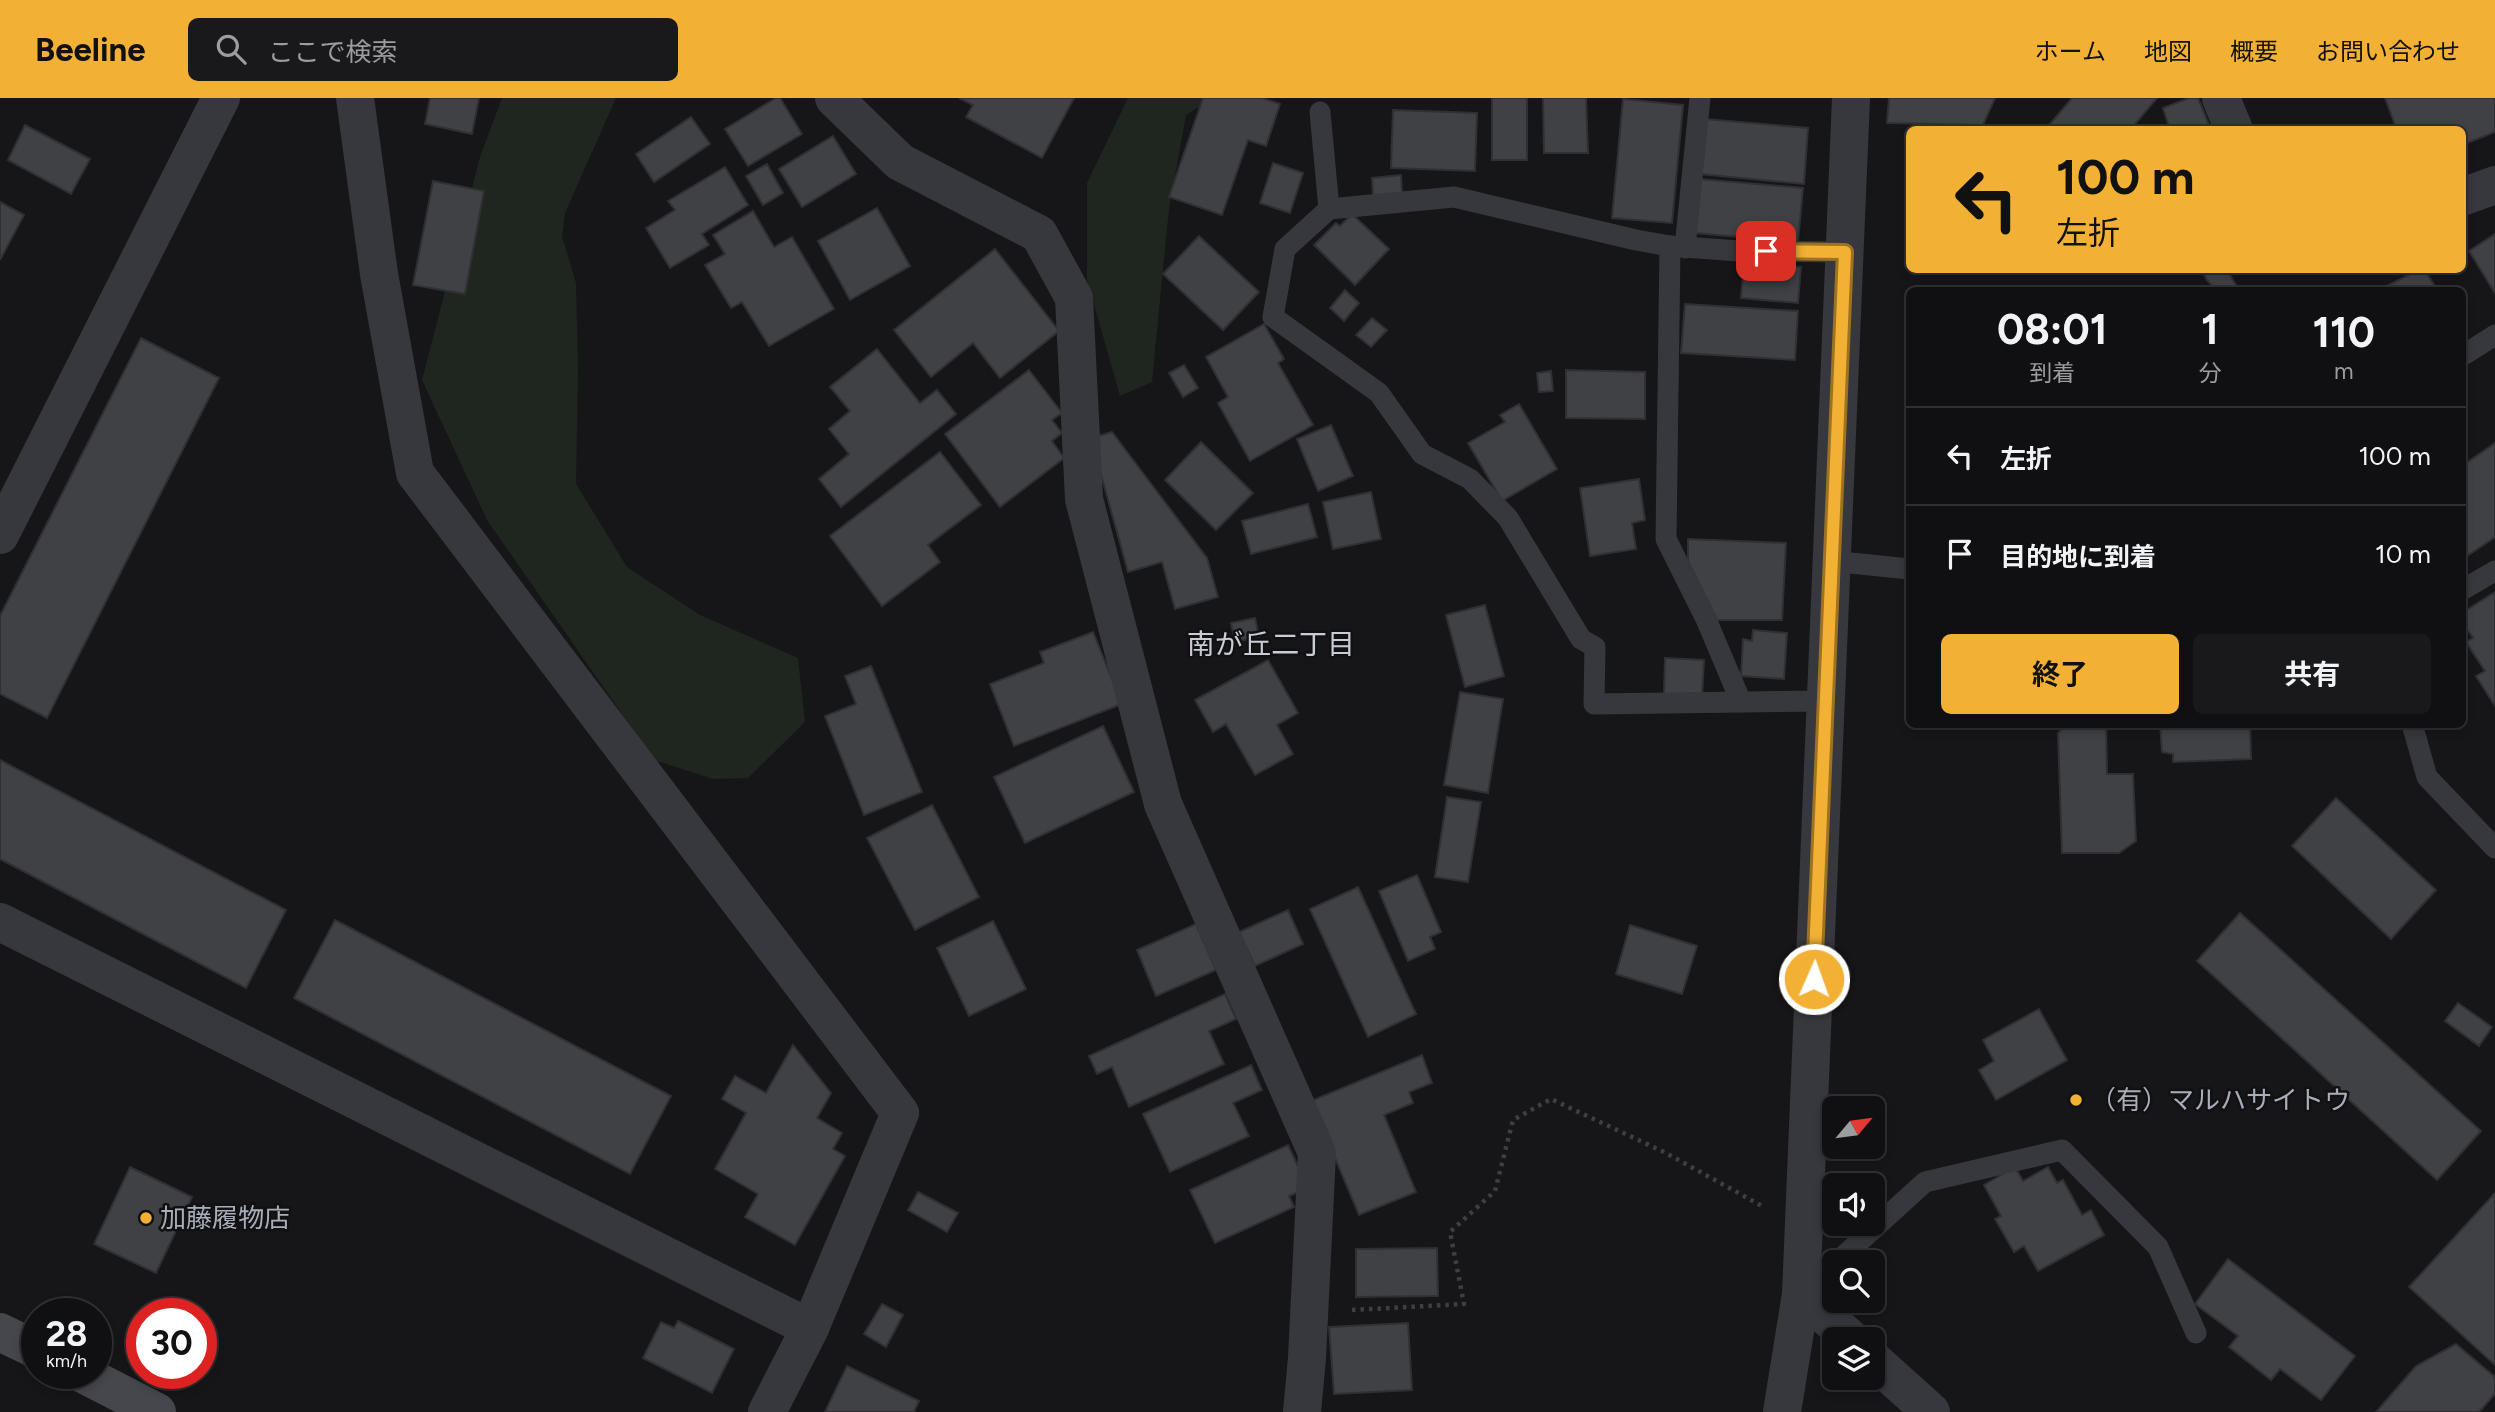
<!DOCTYPE html>
<html lang="ja">
<head>
<meta charset="utf-8">
<style>
	:root { --surface:#101012; --page:#19191b; --text:#f1f3f6; --muted:#9c9d9f; --line:#303032; --accent:#f2b134 }
	body { margin:0; font-family:Figtree,"Noto Sans JP",sans-serif; background:var(--page); color:var(--text); height:100vh; display:flex; flex-direction:column; font-size:26px; white-space:nowrap }
	* { box-sizing:border-box; margin:0 }
	p { font-size:23px; color:var(--muted) }
	.icon { flex:none; width:38px; height:38px; fill:none; stroke:currentColor; stroke-width:2; stroke-linecap:round; stroke-linejoin:round }
	.map { position:relative; flex:1; overflow:hidden }
	.panel { position:absolute; left:1906px; top:189px; width:560px; height:441px; display:flex; flex-direction:column; background:var(--surface); border-radius:10px; box-shadow:0 4px 10px #0003,0 0 0 2px var(--line) }
	.panel>* { flex:none }
	.guide { position:absolute; left:1906px; top:28px; width:560px; height:147px; border-radius:10px; box-shadow:0 4px 10px #0003,0 0 0 2px var(--line); background:#f2b134; color:#111; overflow:hidden }
	.needle { width:46px; rotate:61deg }
	.fabs { position:absolute; left:1822px; top:998px; display:grid; gap:14px }
	.fabs a { display:grid; place-items:center; width:63px; height:63px; border-radius:10px; background:var(--surface); box-shadow:0 4px 10px #0003,0 0 0 2px var(--line); font-size:35px }
	.speed { position:absolute; left:21px; top:1200px; display:flex; gap:14px; font-size:35px; font-weight:700; text-align:center }
	.speed>* { display:grid; place-content:center; width:91px; height:91px; border-radius:50%; background:var(--surface); box-shadow:0 4px 10px #0003,0 0 0 2px var(--line); line-height:1 }
	.speed small { font-size:18px; font-weight:400 }
	.speed .limit { border:10px solid #d22; background:#fff; color:#111 }
	.pin { position:absolute; display:grid; place-items:center; width:60px; height:60px; color:#fff; margin:-30px; border-radius:14px; box-shadow:0 4px 10px #0006 }
	.me { position:absolute; width:77px; margin:-38px; rotate:2deg; stroke-linejoin:round; filter:drop-shadow(0 0 5px #0008) }
	.turn { display:flex; align-items:center; gap:24px; height:147px; padding:0 35px; font-size:32px }
	.turn .icon { width:91px; height:91px; stroke-width:2.5 }
	.turn b { display:block; font-size:49px; line-height:60px }
	.eta { display:flex; justify-content:space-evenly; align-items:center; height:119px; text-align:center }
	.eta b { font-size:42px; font-weight:700; line-height:49px }
	.action { display:flex; gap:14px; margin-top:auto; padding:14px 35px }
	.action a { flex:1; height:80px; border-radius:10px; background:var(--accent); color:#111; font-size:28px; font-weight:700; line-height:80px; text-align:center }
	.action a+a { background:var(--page); color:var(--text) }
	ul { padding:0; list-style:none }
	li { display:flex; align-items:center; gap:21px; height:98px; padding:0 35px; border-top:2px solid var(--line) }
	li div { flex:1 }
	li b { display:block; font-size:26px }
	li em { font-style:normal }
	header { display:flex; align-items:center; gap:42px; box-sizing:border-box; height:98px; padding:0 35px; background:var(--accent); color:#111 }
	header strong { font-size:33px }
	nav { display:flex; gap:38px; margin-inline-start:auto; font-size:24px }
	.search { width:490px; height:63px; background:var(--page); display:flex; align-items:center; gap:18px; box-sizing:border-box; padding:0 24px; border-radius:10px; color:var(--muted); font-size:26px }
	.map>svg:first-child { display:block }
	.green { fill:#1e261f }
	.building { fill:#404145; stroke:#303034; stroke-width:2 }
	.lines { fill:none; stroke-linecap:round; stroke-linejoin:round }
	.path { stroke:#3d3f44; stroke-width:4.5; stroke-dasharray:3.5 5; stroke-linecap:butt }
	.lane { stroke:#37383d; stroke-width:21 }
	.street { stroke:#37383d; stroke-width:38 }
	.secondary { stroke:#45474d; stroke-width:38 }
	.route-casing { stroke:#9d7322; stroke-width:18 }
	.route { stroke:#f2b134; stroke-width:12 }
	.poi-dot { fill:#f2b134; stroke:#111113; stroke-width:2.5 }
	.labels { text-anchor:middle; dominant-baseline:central; stroke-width:5; stroke-linejoin:round; paint-order:stroke }
	.poi-label { font-size:26px; fill:#a8adb8; stroke:#111113; text-anchor:start }
	.neighbourhood-label { font-size:28px; fill:#c9ccd4; stroke:#111113 }
</style>
</head>
<body>
<header>
<strong>Beeline</strong>
<div class="search"><svg class="icon" aria-label="search" viewBox="0 0 24 24"><circle cx="10" cy="10" r="6"/><path d="M15 15l6 6"/></svg>ここで検索</div>
<nav><a>ホーム</a><a>地図</a><a>概要</a><a>お問い合わせ</a></nav>
</header>
<div class="map">
<svg width="2495" height="1314" viewBox="0 0 2495 1314">
	<rect width="100%" height="100%" fill="#161618"/>
	<!-- green -->
	<g class="green">
		<path d="M502,0H616L565,115L562,138L576,185L578,273L576,386L627,469L700,517L798,560L805,624L748,680L713,681L654,662L487,422L422,282L480,59Z"/>
		<path d="M1128,0H1213L1186,17L1169,110L1152,284L1120,298L1087,182V85Z"/>
	</g>
	<!-- building -->
	<g class="building">
		<path d="M430,0H479L472,36L425,26Z"/>
		<path d="M776,0H780L802,36L748,68L725,31Z"/>
		<path d="M959,0H1074L1042,60L966,19L973,7Z"/>
		<path d="M1203,0H1262L1280,6L1266,48L1248,42L1222,117L1169,99Z"/>
		<rect x="1492" y="0" width="35" height="62"/>
		<path d="M1543,0H1586L1588,55H1544Z"/>
		<path d="M1889,0H1995L1983,27L1887,25Z"/>
		<path d="M2072,0H2157L2130,32H2045Z"/>
		<path d="M2189,0H2198L2211,32H2170L2163,10Z"/>
		<path d="M2385,0H2495V34L2462,47V32H2397Z"/>
		<path d="M1623,1L1683,7L1672,125L1612,120Z"/>
		<path d="M1393,12L1477,15L1475,73L1391,70Z"/>
		<path d="M691,19L710,46L654,84L636,56Z"/>
		<path d="M1705,21L1808,30L1804,86L1700,76Z"/>
		<path d="M25,27L90,61L71,96L8,62Z"/>
		<path d="M833,38L856,76L802,109L779,71Z"/>
		<path d="M1273,65L1303,75L1290,115L1260,105Z"/>
		<path d="M767,66L783,95L763,107L746,78Z"/>
		<path d="M725,69L748,107L702,136L709,147L670,170L646,130L675,112L668,103Z"/>
		<path d="M1401,77L1402,96L1373,98L1372,80Z"/>
		<path d="M1699,81L1803,90L1798,144L1695,135Z"/>
		<path d="M433,83L484,93L465,196L413,187Z"/>
		<path d="M0,104L24,117L0,162Z"/>
		<path d="M877,110L910,168L850,202L818,143Z"/>
		<path d="M753,113L774,149L792,139L834,211L769,248L742,204L731,210L705,167L725,156L713,137Z"/>
		<path d="M1352,116L1389,151L1355,187L1314,147L1336,125L1340,128Z"/>
		<path d="M2495,136V195L2469,153Z"/>
		<path d="M1199,138L1259,194L1223,232L1163,176Z"/>
		<path d="M995,151L1059,233L1000,280L973,245L931,279L894,232Z"/>
		<path d="M1744,164L1801,169L1798,205L1741,200Z"/>
		<path d="M2203,172H2227L2239,192H2216L2206,181Z"/>
		<path d="M2418,172H2425L2437,192H2379Z"/>
		<path d="M1345,192L1359,205L1344,223L1330,210Z"/>
		<path d="M1685,206L1798,213L1795,262L1681,255Z"/>
		<path d="M1372,220L1387,232L1371,249L1356,237Z"/>
		<path d="M1264,226L1284,261L1278,265L1313,327L1250,363L1218,305L1228,299L1206,259Z"/>
		<path d="M141,240L219,280L47,620L0,596V518Z"/>
		<path d="M877,251L920,305L937,292L956,316L841,409L819,381L849,356L829,331L850,313L830,289Z"/>
		<path d="M1184,267L1198,290L1183,299L1169,275Z"/>
		<path d="M1029,272L1062,315L1052,322L1062,335L1052,343L1064,360L1000,409L945,336Z"/>
		<path d="M1566,272L1645,274V321L1566,320Z"/>
		<path d="M1551,273L1553,293L1539,294L1537,275Z"/>
		<path d="M1519,306L1557,371L1502,403L1468,345L1505,324L1500,317Z"/>
		<path d="M1331,327L1353,378L1318,393L1297,341Z"/>
		<path d="M1112,334L1207,460L1218,499L1175,511L1162,464L1128,474L1091,340Z"/>
		<path d="M1201,344L1253,395L1216,432L1165,382Z"/>
		<path d="M2495,345V439L2464,460L2462,457V368Z"/>
		<path d="M940,354L981,407L928,447L940,464L882,508L830,438Z"/>
		<path d="M1639,381L1645,422L1632,425L1636,451L1590,458L1580,390Z"/>
		<path d="M1371,394L1381,441L1333,451L1323,404Z"/>
		<path d="M1308,406L1317,439L1251,456L1242,423Z"/>
		<path d="M1688,441L1786,445L1782,522H1717L1688,463Z"/>
		<path d="M2495,494V608L2476,578L2485,573L2466,544L2473,540L2462,524V515Z"/>
		<path d="M1485,507L1504,578L1465,589L1446,517Z"/>
		<path d="M1255,520L1259,539L1235,544L1231,525Z"/>
		<path d="M1753,532L1787,535L1784,581L1741,578L1743,541L1752,543Z"/>
		<path d="M1093,534L1122,606L1014,648L990,586L1044,565L1040,554Z"/>
		<path d="M1665,560L1704,562L1702,598L1664,596Z"/>
		<path d="M1268,562L1298,615L1277,627L1293,656L1255,677L1226,626L1213,634L1195,602Z"/>
		<path d="M871,568L922,694L864,717L825,618L856,606L845,578Z"/>
		<path d="M1460,594L1503,601L1488,695L1444,687Z"/>
		<path d="M2067,626H2106L2107,676H2133L2136,743L2119,755H2062L2058,635Z"/>
		<path d="M2160,626H2250L2251,661L2173,664V656L2162,654Z"/>
		<path d="M1103,628L1134,694L1025,745L994,679Z"/>
		<path d="M0,662L286,812L246,890L0,761Z"/>
		<path d="M1447,699L1481,704L1468,784L1435,779Z"/>
		<path d="M2336,700L2436,792L2391,841L2292,748Z"/>
		<path d="M932,707L979,799L915,832L867,740Z"/>
		<path d="M1417,777L1441,834L1430,839L1435,851L1408,863L1379,793Z"/>
		<path d="M1358,789L1416,916L1368,939L1310,811Z"/>
		<path d="M1288,812L1303,846L1255,868L1239,834Z"/>
		<path d="M2240,815L2481,1033L2437,1082L2197,863Z"/>
		<path d="M335,822L671,998L630,1076L294,900Z"/>
		<path d="M993,823L1026,891L969,918L937,850Z"/>
		<path d="M1196,826L1216,872L1156,898L1137,852Z"/>
		<path d="M1630,827L1697,848L1682,896L1616,876Z"/>
		<path d="M1225,896L1236,921L1209,933L1224,966L1129,1009L1112,969L1097,976L1089,958Z"/>
		<path d="M2458,905L2492,929L2479,948L2445,923Z"/>
		<path d="M2039,911L2067,962L1996,1002L1979,972L1994,963L1983,942Z"/>
		<path d="M793,947L831,995L817,1020L842,1035L833,1051L845,1058L795,1147L745,1119L758,1096L715,1071L746,1015L722,1001L735,978L766,995Z"/>
		<path d="M1422,957L1432,985L1409,994L1413,1005L1384,1017L1416,1094L1359,1117L1311,1003Z"/>
		<path d="M1251,967L1262,992L1233,1005L1249,1038L1170,1074L1143,1016Z"/>
		<path d="M1288,1047L1308,1090L1289,1098L1294,1109L1215,1145L1190,1092Z"/>
		<path d="M130,1069L192,1099L156,1175L94,1146Z"/>
		<path d="M2015,1069L2023,1083L2048,1069L2057,1085L2063,1082L2082,1117L2091,1112L2104,1137L2038,1173L2024,1148L2014,1154L1995,1121L2001,1118L1984,1087Z"/>
		<path d="M918,1094L958,1115L947,1134L908,1112Z"/>
		<path d="M2495,1095V1267L2409,1189Z"/>
		<path d="M1437,1150L1438,1198L1356,1199V1151Z"/>
		<path d="M2228,1161L2355,1258L2321,1302L2280,1271L2271,1282L2229,1249L2238,1238L2195,1206Z"/>
		<path d="M882,1206L903,1217L886,1249L864,1236Z"/>
		<path d="M678,1223L734,1251L712,1295L643,1260L661,1224L674,1230Z"/>
		<path d="M1408,1225L1412,1292L1334,1296L1329,1229Z"/>
		<path d="M2456,1246L2495,1279V1296L2479,1314H2376L2416,1268Z"/>
		<path d="M847,1268L919,1303L914,1314H825Z"/>
	</g>
	<g class="lines">
		<!-- path -->
		<path class="path" d="M1352,1212L1464,1206L1450,1134L1495,1093L1513,1022L1551,1001L1664,1054L1762,1108"/>
		<!-- lane -->
		<g class="lane">
			<path d="M1320,14L1329,111L1454,99L1636,142L1670,148L1739,153L1845,154"/>
			<path d="M1329,111L1285,151L1273,219L1379,295L1422,356L1470,381L1508,420L1581,541L1595,549L1594,606L1825,603"/>
			<path d="M1670,148L1666,441L1706,521L1741,604"/>
			<path d="M1685,150L1700,0"/>
			<path d="M2462,258L2495,237"/>
			<path d="M1831,463L1909,471"/>
			<path d="M2462,492L2495,473"/>
			<path d="M2412,626L2427,679L2495,750"/>
			<path d="M1837,1164L1925,1084L2062,1052L2158,1149L2196,1235"/>
		</g>
		<!-- street -->
		<g class="street">
			<path d="M355,0L379,176L415,375L900,1015L810,1230"/>
			<path d="M834,0L900,64L1039,136L1074,200L1084,401L1163,706L1317,1055L1307,1260L1302,1314"/>
			<path d="M2221,0L2234,32"/>
			<path d="M2462,99L2495,87"/>
			<path d="M0,437L221,0"/>
			<path d="M0,824L810,1230L767,1314"/>
			<path d="M1801,1196L1851,1241"/>
			<path d="M1872,1261L1931,1314"/>
			<path d="M1782,1314L1801,1196L1851,0"/>
		</g>
		<!-- secondary -->
		<g class="secondary">
			<path d="M0,1234L37,1252"/>
			<path d="M83,1276L157,1314"/>
		</g>
	</g>
	<g class="lines">
		<defs>
			<path id="route" d="M1766,153L1845,154L1814,881"/>
		</defs>
		<!-- route casing -->
		<use href="#route" class="route-casing"/>
		<!-- route -->
		<use href="#route" class="route"/>
	</g>
	<!-- markers -->
	<g class="poi-dot">
		<circle cx="2076" cy="1002" r="7"/>
		<circle cx="146" cy="1120" r="7"/>
	</g>
	<g class="labels">
		<!-- poi labels -->
		<g class="poi-label">
			<text x="2090" y="1002">（有）マルハサイトウ</text>
			<text x="160" y="1120">加藤履物店</text>
		</g>
		<!-- neighbourhood labels -->
		<g class="neighbourhood-label">
			<text x="1271" y="546">南が丘二丁目</text>
		</g>
	</g>
</svg>
<div class="fabs">
<a><svg class="needle" viewBox="-14 -14 28 28"><path d="M0-13l5 13h-10z" fill="#e53935"/><path d="M0 13l5-13h-10z" fill="#9c9d9f"/></svg></a>
<a><svg class="icon" aria-label="sound" viewBox="0 0 24 24"><path d="M4 9h4l5-4v14l-5-4H4zM17 9q2 3 0 6"/></svg></a>
<a><svg class="icon" aria-label="search" viewBox="0 0 24 24"><circle cx="10" cy="10" r="6"/><path d="M15 15l6 6"/></svg></a>
<a><svg class="icon" aria-label="layers" viewBox="0 0 24 24"><path d="M12 4l9 5-9 5-9-5zM3 14l9 5 9-5"/></svg></a>
</div>
<div class="speed"><div>28<small>km/h</small></div><div class="limit">30</div></div>
<div class="pin" style="left:1766px;top:153px;background:#d93025"><svg class="icon" aria-label="arrive" viewBox="0 0 24 24"><path d="M6 21V4h12l-3 4 3 4H6"/></svg></div>
<svg class="me" style="left:1814px;top:881px" viewBox="-20 -20 40 40"><circle r="17" fill="#f2b134" stroke="#fff" stroke-width="3"/><path d="M0-11L8 9 0 5-8 9z" fill="#fff"/></svg>
<div class="guide">
<div class="turn"><svg class="icon" aria-label="left" viewBox="0 0 24 24"><path d="M17 20v-9H6M10 6l-5 5 5 5"/></svg><div><b>100 m</b>左折</div></div>
</div>
<section class="panel">
<div class="eta">
<div><b>08:01</b><p>到着</p></div>
<div><b>1</b><p>分</p></div>
<div><b>110</b><p>m</p></div>
</div>
<ul>
<li><svg class="icon" aria-label="left" viewBox="0 0 24 24"><path d="M17 20v-9H6M10 6l-5 5 5 5"/></svg><div><b>左折</b></div><em>100 m</em></li>
<li><svg class="icon" aria-label="arrive" viewBox="0 0 24 24"><path d="M6 21V4h12l-3 4 3 4H6"/></svg><div><b>目的地に到着</b></div><em>10 m</em></li>
</ul>
<div class="action"><a>終了</a><a>共有</a></div>
</section>
</div>
</body>
</html>
